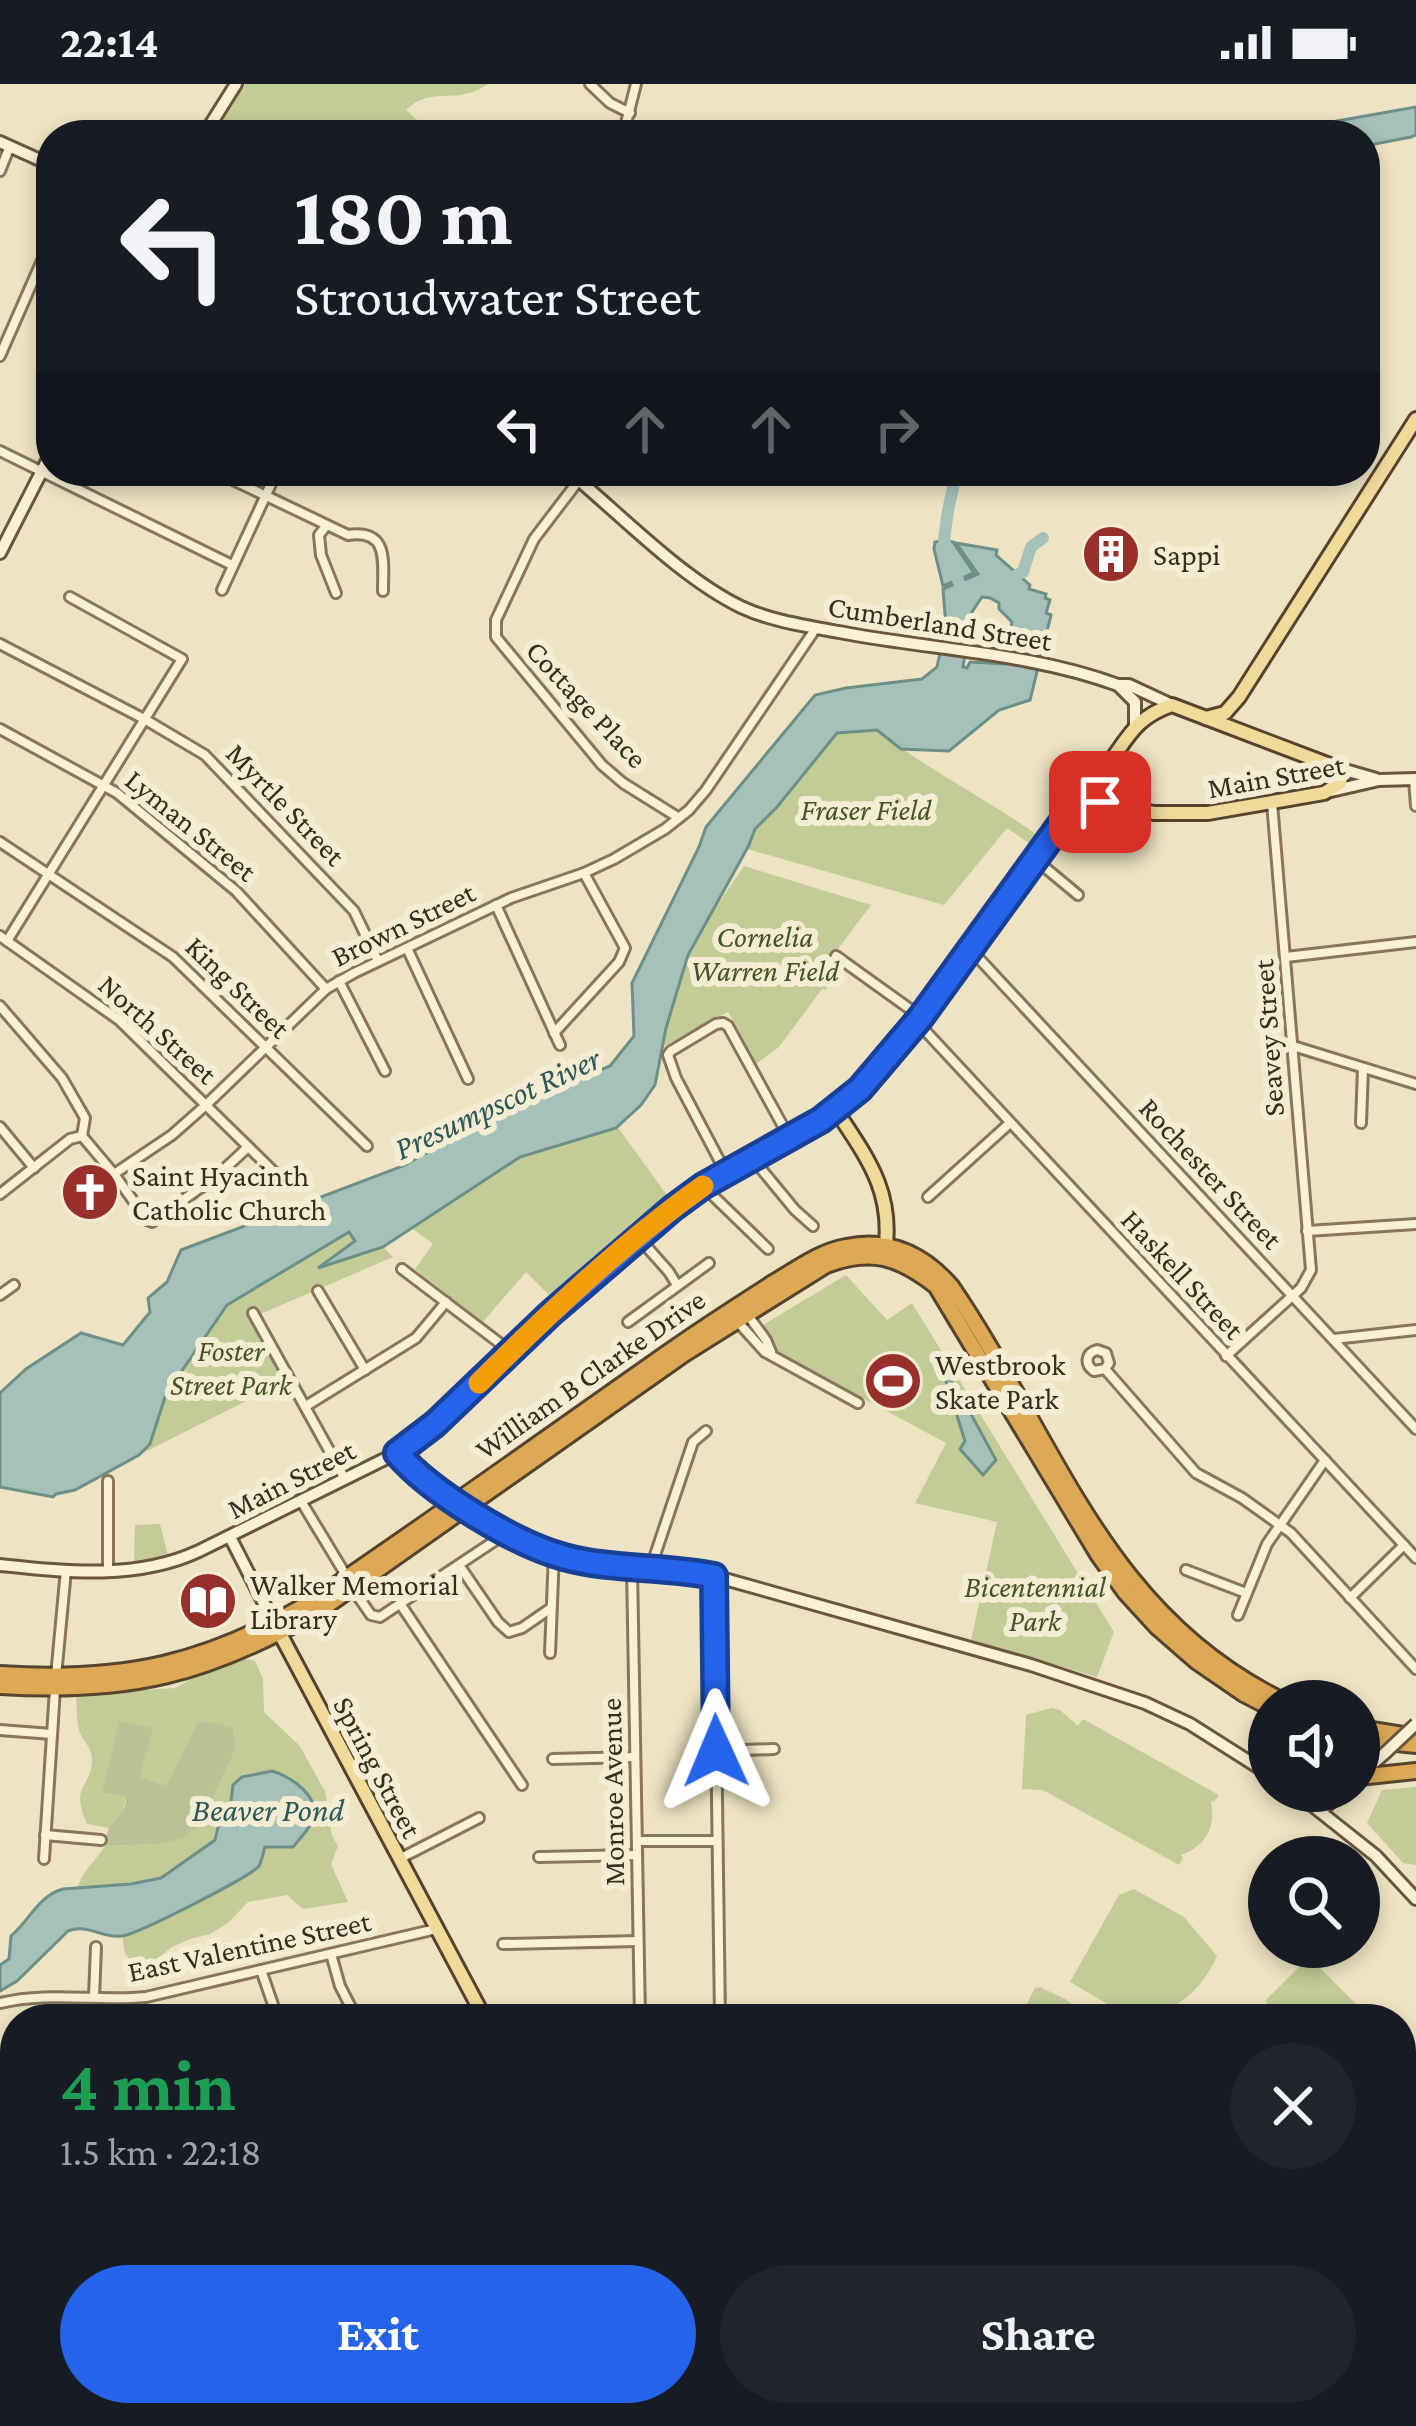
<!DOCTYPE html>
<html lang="en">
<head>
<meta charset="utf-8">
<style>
	:root { --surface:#171b24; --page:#20242c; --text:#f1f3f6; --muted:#9ea1a6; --accent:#2563eb }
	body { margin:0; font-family:"Crimson Pro",serif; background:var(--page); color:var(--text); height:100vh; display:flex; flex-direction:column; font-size:45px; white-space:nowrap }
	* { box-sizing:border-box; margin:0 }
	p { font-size:39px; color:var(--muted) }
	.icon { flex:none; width:66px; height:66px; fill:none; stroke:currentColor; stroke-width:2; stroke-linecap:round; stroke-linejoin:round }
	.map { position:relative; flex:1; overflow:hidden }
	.sheet { position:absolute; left:0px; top:1920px; width:1416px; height:423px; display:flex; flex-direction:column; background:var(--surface); border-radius:48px 48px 0 0; box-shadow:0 6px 18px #0003 }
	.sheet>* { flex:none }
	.hud { position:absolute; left:36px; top:36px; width:1344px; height:366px; border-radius:48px; box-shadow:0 6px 18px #0003; background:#171b24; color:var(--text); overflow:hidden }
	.fabs { position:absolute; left:1248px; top:1596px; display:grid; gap:24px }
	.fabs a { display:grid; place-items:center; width:132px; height:132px; border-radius:50%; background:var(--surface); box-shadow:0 6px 18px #0003; font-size:60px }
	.pin { position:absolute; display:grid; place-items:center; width:102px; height:102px; color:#fff; margin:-51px; border-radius:24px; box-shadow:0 6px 18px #0006 }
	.me { position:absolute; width:132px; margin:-66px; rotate:359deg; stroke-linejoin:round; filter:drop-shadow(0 0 9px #0008) }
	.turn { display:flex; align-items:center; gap:42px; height:252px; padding:0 60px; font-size:54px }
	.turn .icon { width:156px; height:156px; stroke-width:2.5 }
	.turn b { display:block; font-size:84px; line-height:102px }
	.lanes { display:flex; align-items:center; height:114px; padding:0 60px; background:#0003; justify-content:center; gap:60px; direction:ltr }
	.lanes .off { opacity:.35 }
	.round { display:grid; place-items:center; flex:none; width:126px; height:126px; border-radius:63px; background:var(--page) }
	.head { display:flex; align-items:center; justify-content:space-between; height:204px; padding:0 60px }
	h1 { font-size:72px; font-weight:700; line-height:90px; color:#1e9e55 }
	.action { display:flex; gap:24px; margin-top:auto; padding:24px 60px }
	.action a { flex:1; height:138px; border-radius:72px; background:var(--accent); color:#fff; font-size:48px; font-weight:700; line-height:138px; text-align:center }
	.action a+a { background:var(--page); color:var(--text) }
	.status { display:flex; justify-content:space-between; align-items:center; height:84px; padding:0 60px; background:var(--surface); direction:ltr }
	.status svg { height:33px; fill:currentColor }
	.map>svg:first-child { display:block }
	.green { fill:#c3cc97 }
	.cemetery { fill:#b9c196 }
	.water { fill:#a5c1ba; stroke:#6c8f88; stroke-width:3; fill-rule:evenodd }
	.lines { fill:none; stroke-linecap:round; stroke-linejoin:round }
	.river { stroke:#a5c1ba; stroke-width:12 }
	.street-casing { stroke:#88755a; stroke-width:14 }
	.secondary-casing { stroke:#6a563d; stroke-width:16 }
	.primary-casing { stroke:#56432e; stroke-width:18 }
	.highway-casing { stroke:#56432e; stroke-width:20 }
	.street { stroke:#f9f0d6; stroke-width:8 }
	.secondary { stroke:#f9f0d6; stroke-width:10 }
	.primary { stroke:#f1db9b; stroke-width:12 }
	.highway { stroke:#dda954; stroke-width:14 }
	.secondary-bridge-casing { stroke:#6a563d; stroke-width:16; stroke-linecap:butt }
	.secondary-bridge { stroke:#f9f0d6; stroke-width:10 }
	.route-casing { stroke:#184099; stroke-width:30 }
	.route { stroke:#2563eb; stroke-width:21 }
	.slow { stroke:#f59e0b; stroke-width:21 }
	.labels { text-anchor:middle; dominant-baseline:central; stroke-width:12; stroke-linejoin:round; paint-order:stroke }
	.poi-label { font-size:30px; fill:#382c1e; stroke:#f5edd3; text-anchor:start }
	.street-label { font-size:30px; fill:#382c1e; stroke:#f5edd3 }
	.park-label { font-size:30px; font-style:italic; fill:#455425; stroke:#f5edd3 }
	.water-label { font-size:33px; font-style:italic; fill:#2d5858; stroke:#f5edd3 }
</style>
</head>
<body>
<div class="status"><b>22:14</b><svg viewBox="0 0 49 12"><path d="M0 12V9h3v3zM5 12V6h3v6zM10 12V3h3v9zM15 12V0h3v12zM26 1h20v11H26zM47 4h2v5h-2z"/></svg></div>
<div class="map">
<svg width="1416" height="2342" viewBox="0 0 1416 2342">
	<rect width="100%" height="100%" fill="#eee4c3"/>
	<!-- green -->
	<g class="green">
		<path d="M245,0H488C455,23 433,0 406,26L434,51H213Z"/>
		<path d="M877,646C929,687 989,716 1043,755L1036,764L1007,744L944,821L747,765L754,745L777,723L837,649Z"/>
		<path d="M744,782L871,821L832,873L844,883L825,906L822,905L779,963L756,980L728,928L662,963L663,929L704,834L714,826Z"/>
		<path d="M614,1038L669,1114L553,1215L526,1188L483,1238L415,1185L433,1160L408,1141C452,1113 495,1086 542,1064C569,1051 587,1059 614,1038Z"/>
		<path d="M349,1147L356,1156L323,1182L383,1163L393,1173L251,1234L286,1297L139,1371L150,1360L166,1310L227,1220Z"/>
		<path d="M846,1191L887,1236L912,1219L1114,1548L1097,1593L971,1556L997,1438L915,1419L946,1359L746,1251Z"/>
		<path d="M160,1440L168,1471L134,1478L135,1441Z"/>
		<path d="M241,1574L255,1577L263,1595L264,1628L299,1661L325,1707L332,1752L338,1762L331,1780L348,1818L303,1825L287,1811L248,1818L228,1839L210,1850L190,1855L172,1863L154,1877L130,1876L125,1869L122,1852L174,1832L259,1781L265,1763H293C320,1732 319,1720 289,1692L254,1690L242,1693L234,1701L231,1717L215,1756C194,1766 178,1787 157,1795C132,1804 104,1803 78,1805C81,1787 96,1777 105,1762L158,1760L198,1639L168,1701L139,1693L102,1707L126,1713L122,1731L109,1744L87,1740C69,1698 92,1706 92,1675C92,1665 84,1657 80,1649C76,1638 77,1622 76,1610L175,1604L215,1581Z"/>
		<path d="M1051,1624L1060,1626L1078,1642L1083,1635L1219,1711L1214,1718L1211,1717C1216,1743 1206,1762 1181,1771L1183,1774L1179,1781L1043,1706L1022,1705L1026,1631Z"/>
		<path d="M1416,1703V1781L1403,1779L1367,1739L1382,1706Z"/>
		<path d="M1134,1805L1184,1833L1217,1872C1200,1910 1173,1929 1133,1935L1070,1898L1119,1811Z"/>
		<path d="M1309,1873L1371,1935H1283L1265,1917Z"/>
		<path d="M1040,1903L1065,1915L1092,1935H1019L1035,1904Z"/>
		<path d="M1401,2304H1416V2342H1022L1032,2328H1401Z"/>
	</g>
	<!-- cemetery -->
	<path class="cemetery" d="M119,1637L153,1644L140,1693L167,1701L198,1638H212L233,1644L235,1665L201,1739L184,1754L158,1760L105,1762C106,1757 106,1751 108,1746C115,1732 125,1734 126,1713L102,1708Z"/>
	<!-- water -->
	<g class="water">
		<path d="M1416,23V51L1411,53L1365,62V51H1292L1337,37Z"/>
		<path d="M944,456L953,458L974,489L943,502L934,465L935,458Z"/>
		<path d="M956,459L997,466L996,471L1030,501L1029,505L1046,510L1045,514L1050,516L1046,529L1051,531L1030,616L999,626L949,667L901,665L877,646L837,649L777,723L755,745L749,761L688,871L666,944L655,1001L641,1021L616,1044L520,1073L383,1163L318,1184L355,1157L349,1148L227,1221L166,1310L150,1360L139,1371L75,1406L56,1410L53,1413L0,1403V1309L26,1285L81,1249L123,1261L150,1228L148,1214L167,1198L181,1166L403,1082L501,1028L610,982L634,952L632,899L699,763L706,743L815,611L846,604L922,595L937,583L946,542L943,505L978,490ZM982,513L990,514L999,519V525L1012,538L1005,580L970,578L967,584L963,583L972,528Z"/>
		<path d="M941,1281L960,1310L996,1376L983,1391L960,1365L965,1357Z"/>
		<path d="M272,1687C291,1692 323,1714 312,1738C308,1746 299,1756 293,1763H265C263,1769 262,1776 259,1782C250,1793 138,1850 122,1852C101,1855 89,1839 68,1847L17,1897L0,1907V1881L9,1875L11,1852C30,1836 38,1812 63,1805L131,1800L161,1794L215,1756L222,1726L231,1717L233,1701L242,1693Z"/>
	</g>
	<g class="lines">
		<!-- river -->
		<g class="river">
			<path d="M957,387L948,426L944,456L964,513"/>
			<path d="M1003,498L1023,488L1031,463L1043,454"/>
		</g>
		<defs>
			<g id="street">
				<path d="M590,0L610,19L630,29"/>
				<path d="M623,51L636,0"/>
				<path d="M0,87L10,62"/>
				<path d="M0,272L51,156"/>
				<path d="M0,367L232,481"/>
				<path d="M214,387L348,451C389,445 383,477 383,507"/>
				<path d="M579,396L534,455L496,536V553L602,681L623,699L679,734"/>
				<path d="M326,442L319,451L321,471L336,509"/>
				<path d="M222,506L277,387"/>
				<path d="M0,560L146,636L205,671L354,827L378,877"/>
				<path d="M0,645L117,709L236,807L326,905"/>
				<path d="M1414,695L1416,722"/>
				<path d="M0,758L173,873L367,1062"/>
				<path d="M1036,776L1078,811"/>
				<path d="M496,821L560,961"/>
				<path d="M0,852L119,936L273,1087"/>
				<path d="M7,857L182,575L70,513"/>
				<path d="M407,864L468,995"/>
				<path d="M972,867L1416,1345"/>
				<path d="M836,872L921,933"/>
				<path d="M1286,873L1416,858"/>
				<path d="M339,897L385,987"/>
				<path d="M0,922L62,994L85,1034L82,1052"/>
				<path d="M918,939L1416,1474"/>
				<path d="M554,949L619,878L625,864L584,789"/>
				<path d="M1293,962L1416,1000"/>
				<path d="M1361,1039L1363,984"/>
				<path d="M0,1043L34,1084"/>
				<path d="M82,1052L114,1090L147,1136L152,1138L217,1092L248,1063"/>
				<path d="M753,1075L795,1126L813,1142"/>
				<path d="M726,1089L676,994L668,971L671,967L716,940L723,939L728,942L790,1055"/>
				<path d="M114,1090L172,1051L206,1021L326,905L354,889L511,814L584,789L614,775L665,745L689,726L706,706L816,544"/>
				<path d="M703,1102L768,1165"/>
				<path d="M0,1110L70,1055L82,1052"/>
				<path d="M928,1113L1010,1039"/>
				<path d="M1307,1147L1416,1140"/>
				<path d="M638,1153L669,1188L677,1201"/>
				<path d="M402,1185L510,1267"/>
				<path d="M318,1207L365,1286"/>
				<path d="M0,1211L14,1201"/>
				<path d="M253,1229L345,1395"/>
				<path d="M747,1230L766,1256L771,1268"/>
				<path d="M737,1237L765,1268L858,1319"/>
				<path d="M628,1238L709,1179"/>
				<path d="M1334,1255L1416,1246"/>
				<path d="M1226,1272L1301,1204L1311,1186L1272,719"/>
				<path d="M1105,1285L1094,1287C1084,1280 1086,1269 1097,1266L1106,1269L1109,1279L1105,1285L1196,1389L1242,1414L1291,1449L1416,1585"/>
				<path d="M306,1322L416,1254L446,1218"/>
				<path d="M108,1397V1488"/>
				<path d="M301,1417L347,1493"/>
				<path d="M459,1481L498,1538L509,1548L522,1544L551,1524"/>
				<path d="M632,1483L640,1935"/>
				<path d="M651,1483L693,1358L706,1347"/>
				<path d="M1186,1486L1246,1509"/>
				<path d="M714,1492L720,1935"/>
				<path d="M353,1505L371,1531L380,1533L508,1448"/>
				<path d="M1350,1514L1404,1461"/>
				<path d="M401,1521L522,1701"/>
				<path d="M1238,1531L1267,1460L1325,1376"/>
				<path d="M550,1569L554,1469"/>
				<path d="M56,1592L66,1486"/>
				<path d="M0,1646L52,1650"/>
				<path d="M716,1667L774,1665"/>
				<path d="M553,1675L635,1673"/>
				<path d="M45,1751L101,1756"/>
				<path d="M637,1757H717"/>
				<path d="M539,1773L637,1771"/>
				<path d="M401,1774L479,1734"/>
				<path d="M44,1775L55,1605"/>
				<path d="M503,1860L638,1857"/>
				<path d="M331,1870L340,1902L357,1935"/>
				<path d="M261,1886L278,1935"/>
				<path d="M94,1913L96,1863"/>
				<path d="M0,1919C49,1907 97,1918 146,1913L436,1845"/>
				<path d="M0,1982L15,1983"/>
				<path d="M0,2052H1"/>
				<path d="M1401,2105L1416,2106"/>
				<path d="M0,2169L15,2170"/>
				<path d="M1401,2217H1416"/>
				<path d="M10,2243H15"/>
				<path d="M0,2289L15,2291"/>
				<path d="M277,2338L312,2342"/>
				<path d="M100,2342L101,2328"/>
			</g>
			<g id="secondary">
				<path d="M204,51L236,0"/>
				<path d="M0,58L51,81"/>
				<path d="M568,387C620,430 681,494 741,523C771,537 806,542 839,548C932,566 1028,568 1118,601H1129L1172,621"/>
				<path d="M0,469L51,369"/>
				<path d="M1118,601L1135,618V642"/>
				<path d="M1335,683L1376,695"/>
				<path d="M1331,707L1379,696L1416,695"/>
				<path d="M397,1369L406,1379L435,1402L481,1434L565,1474L714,1492L1031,1581L1145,1619L1190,1640L1269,1690"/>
				<path d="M230,1453L274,1539"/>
				<path d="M0,1481C67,1488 137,1496 199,1467L397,1369L435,1340L550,1230L673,1124L703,1102L796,1052L835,1025"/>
				<path d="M1359,1692L1385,1669"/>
				<path d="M1294,1707L1376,1772L1416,1815"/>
				<path d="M1322,1726L1343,1707"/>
			</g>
			<g id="primary">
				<path d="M1206,634L1225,629L1239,613L1416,335"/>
				<path d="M885,1170C894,1108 868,1075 835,1025C880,991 913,944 946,899C991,839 1034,777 1077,716C1085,705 1095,698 1103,687C1127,657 1133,634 1172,621L1335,683L1341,693L1340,699L1324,709L1208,729H1154L1100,718L1068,730"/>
				<path d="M277,1544L485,1935"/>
				<path d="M693,2328L701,2342"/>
			</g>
			<g id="highway">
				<path d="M0,1590C123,1598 207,1580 314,1516C432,1436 549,1352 666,1270C701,1245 737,1222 773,1199C797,1185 819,1168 846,1163C889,1154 923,1170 951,1202C1056,1356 1103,1530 1283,1617"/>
				<path d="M0,1602C129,1610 207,1591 319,1527L684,1270L826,1181C872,1164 899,1173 936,1202L1099,1472L1125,1508L1157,1543L1196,1577L1244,1610L1269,1623"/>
				<path d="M1359,1644L1403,1651L1416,1650"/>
				<path d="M1359,1655L1416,1661"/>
				<path d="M1359,1693L1416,1687"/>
			</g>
		</defs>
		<!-- street casing -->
		<use href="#street" class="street-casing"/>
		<!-- secondary casing -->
		<use href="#secondary" class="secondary-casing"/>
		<!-- primary casing -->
		<use href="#primary" class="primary-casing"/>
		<!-- highway casing -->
		<use href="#highway" class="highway-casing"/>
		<!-- street -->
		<use href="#street" class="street"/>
		<!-- secondary -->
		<use href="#secondary" class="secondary"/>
		<!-- primary -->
		<use href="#primary" class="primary"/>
		<!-- highway -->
		<use href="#highway" class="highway"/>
		<defs>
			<path id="secondary-bridge" d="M1385,1669L1416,1640"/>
		</defs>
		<!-- secondary-bridge casing -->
		<use href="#secondary-bridge" class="secondary-bridge-casing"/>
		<!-- secondary-bridge -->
		<use href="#secondary-bridge" class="secondary-bridge"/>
	</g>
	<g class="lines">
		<defs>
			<path id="route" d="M716,1667L714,1492C666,1482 610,1486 564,1473C515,1460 430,1408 397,1369L435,1340L550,1230L673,1124L703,1102L821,1036L860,1005L921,933L1068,730L1100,718"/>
		</defs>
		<!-- route casing -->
		<use href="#route" class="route-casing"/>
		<!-- route -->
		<use href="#route" class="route"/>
		<!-- slow -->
		<path class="slow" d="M479,1299C549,1229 623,1159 703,1102"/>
	</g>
	<!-- icons -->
	<defs>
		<symbol id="building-disc" viewBox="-11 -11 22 22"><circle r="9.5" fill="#97302a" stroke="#f5edd3"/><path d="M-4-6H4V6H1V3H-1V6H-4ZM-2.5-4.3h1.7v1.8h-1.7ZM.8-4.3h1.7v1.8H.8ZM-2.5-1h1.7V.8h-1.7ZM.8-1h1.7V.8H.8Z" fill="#fff"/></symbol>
		<symbol id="church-disc" viewBox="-11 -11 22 22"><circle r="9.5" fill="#97302a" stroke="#f5edd3"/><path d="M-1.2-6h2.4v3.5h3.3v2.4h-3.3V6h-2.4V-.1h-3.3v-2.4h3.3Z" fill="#fff"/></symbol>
		<symbol id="stadium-disc" viewBox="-11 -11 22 22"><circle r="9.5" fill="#97302a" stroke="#f5edd3"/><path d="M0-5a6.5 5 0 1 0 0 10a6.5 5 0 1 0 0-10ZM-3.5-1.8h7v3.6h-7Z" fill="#fff"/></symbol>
		<symbol id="library-disc" viewBox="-11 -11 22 22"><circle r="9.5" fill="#97302a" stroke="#f5edd3"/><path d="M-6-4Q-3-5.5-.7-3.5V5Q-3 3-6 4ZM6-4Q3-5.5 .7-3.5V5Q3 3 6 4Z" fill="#fff"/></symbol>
	</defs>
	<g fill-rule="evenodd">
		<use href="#building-disc" x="1078" y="437" width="66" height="66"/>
		<use href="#church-disc" x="57" y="1075" width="66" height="66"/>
		<use href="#stadium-disc" x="860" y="1264" width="66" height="66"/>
		<use href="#library-disc" x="175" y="1484" width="66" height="66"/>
	</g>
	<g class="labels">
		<!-- poi labels -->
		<g class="poi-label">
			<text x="1153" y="470">Sappi</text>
			<text x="132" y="1091">Saint Hyacinth<tspan x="132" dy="34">Catholic Church</tspan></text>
			<text x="935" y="1280">Westbrook<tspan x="935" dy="34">Skate Park</tspan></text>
			<text x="250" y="1500">Walker Memorial<tspan x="250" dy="34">Library</tspan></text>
		</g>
		<!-- street labels -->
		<g class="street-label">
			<text transform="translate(940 539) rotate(9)">Cumberland Street</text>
			<text transform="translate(587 620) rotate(47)">Cottage Place</text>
			<text transform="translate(1276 692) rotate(-10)">Main Street</text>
			<text transform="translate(286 720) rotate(46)">Myrtle Street</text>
			<text transform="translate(191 741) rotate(39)">Lyman Street</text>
			<text transform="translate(403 840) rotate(-26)">Brown Street</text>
			<text transform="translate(238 903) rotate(44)">King Street</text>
			<text transform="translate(158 945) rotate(42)">North Street</text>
			<text transform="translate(1268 954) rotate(-94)">Seavey Street</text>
			<text transform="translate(1211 1089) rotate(47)">Rochester Street</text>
			<text transform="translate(1183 1190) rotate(47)">Haskell Street</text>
			<text transform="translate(590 1290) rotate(-35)">William B Clarke Drive</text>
			<text transform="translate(291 1395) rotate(-27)">Main Street</text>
			<text transform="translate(378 1683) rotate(62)">Spring Street</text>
			<text transform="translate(612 1708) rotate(-91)">Monroe Avenue</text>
			<text transform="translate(249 1862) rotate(-12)">East Valentine Street</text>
		</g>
		<!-- park labels -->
		<g class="park-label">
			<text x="866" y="725">Fraser Field</text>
			<text x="765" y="852">Cornelia<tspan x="765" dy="34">Warren Field</tspan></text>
			<text x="231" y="1266">Foster<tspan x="231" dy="34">Street Park</tspan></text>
			<text x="1035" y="1502">Bicentennial<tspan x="1035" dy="34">Park</tspan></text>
		</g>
		<!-- water labels -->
		<g class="water-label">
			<text transform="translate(497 1019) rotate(-25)">Presumpscot River</text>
			<text x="268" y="1725">Beaver Pond</text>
		</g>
	</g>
</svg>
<div class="fabs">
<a><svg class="icon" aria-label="sound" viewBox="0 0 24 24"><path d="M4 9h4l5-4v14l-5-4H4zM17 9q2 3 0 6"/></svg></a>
<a><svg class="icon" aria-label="search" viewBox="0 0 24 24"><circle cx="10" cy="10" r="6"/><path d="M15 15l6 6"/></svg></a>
</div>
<div class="pin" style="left:1100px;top:718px;background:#d93025"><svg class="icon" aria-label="arrive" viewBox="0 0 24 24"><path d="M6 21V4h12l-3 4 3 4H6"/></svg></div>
<svg class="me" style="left:716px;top:1667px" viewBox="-20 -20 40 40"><path d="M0-17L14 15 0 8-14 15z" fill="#2563eb" stroke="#fff" stroke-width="4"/></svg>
<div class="hud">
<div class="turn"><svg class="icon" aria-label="left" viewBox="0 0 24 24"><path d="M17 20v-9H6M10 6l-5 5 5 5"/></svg><div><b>180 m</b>Stroudwater Street</div></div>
<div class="lanes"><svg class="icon" aria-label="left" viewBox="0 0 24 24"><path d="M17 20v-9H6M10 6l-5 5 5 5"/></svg><svg class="icon off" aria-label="ahead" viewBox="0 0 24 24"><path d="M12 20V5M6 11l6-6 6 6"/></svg><svg class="icon off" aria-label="ahead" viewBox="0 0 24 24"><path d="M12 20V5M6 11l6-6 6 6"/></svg><svg class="icon off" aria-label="right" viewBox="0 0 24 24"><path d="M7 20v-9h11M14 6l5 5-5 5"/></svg></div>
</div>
<section class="sheet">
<div class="head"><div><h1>4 min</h1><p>1.5 km · 22:18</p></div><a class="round"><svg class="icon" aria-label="close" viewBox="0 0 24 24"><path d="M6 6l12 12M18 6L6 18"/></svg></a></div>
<div class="action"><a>Exit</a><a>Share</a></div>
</section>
</div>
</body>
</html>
